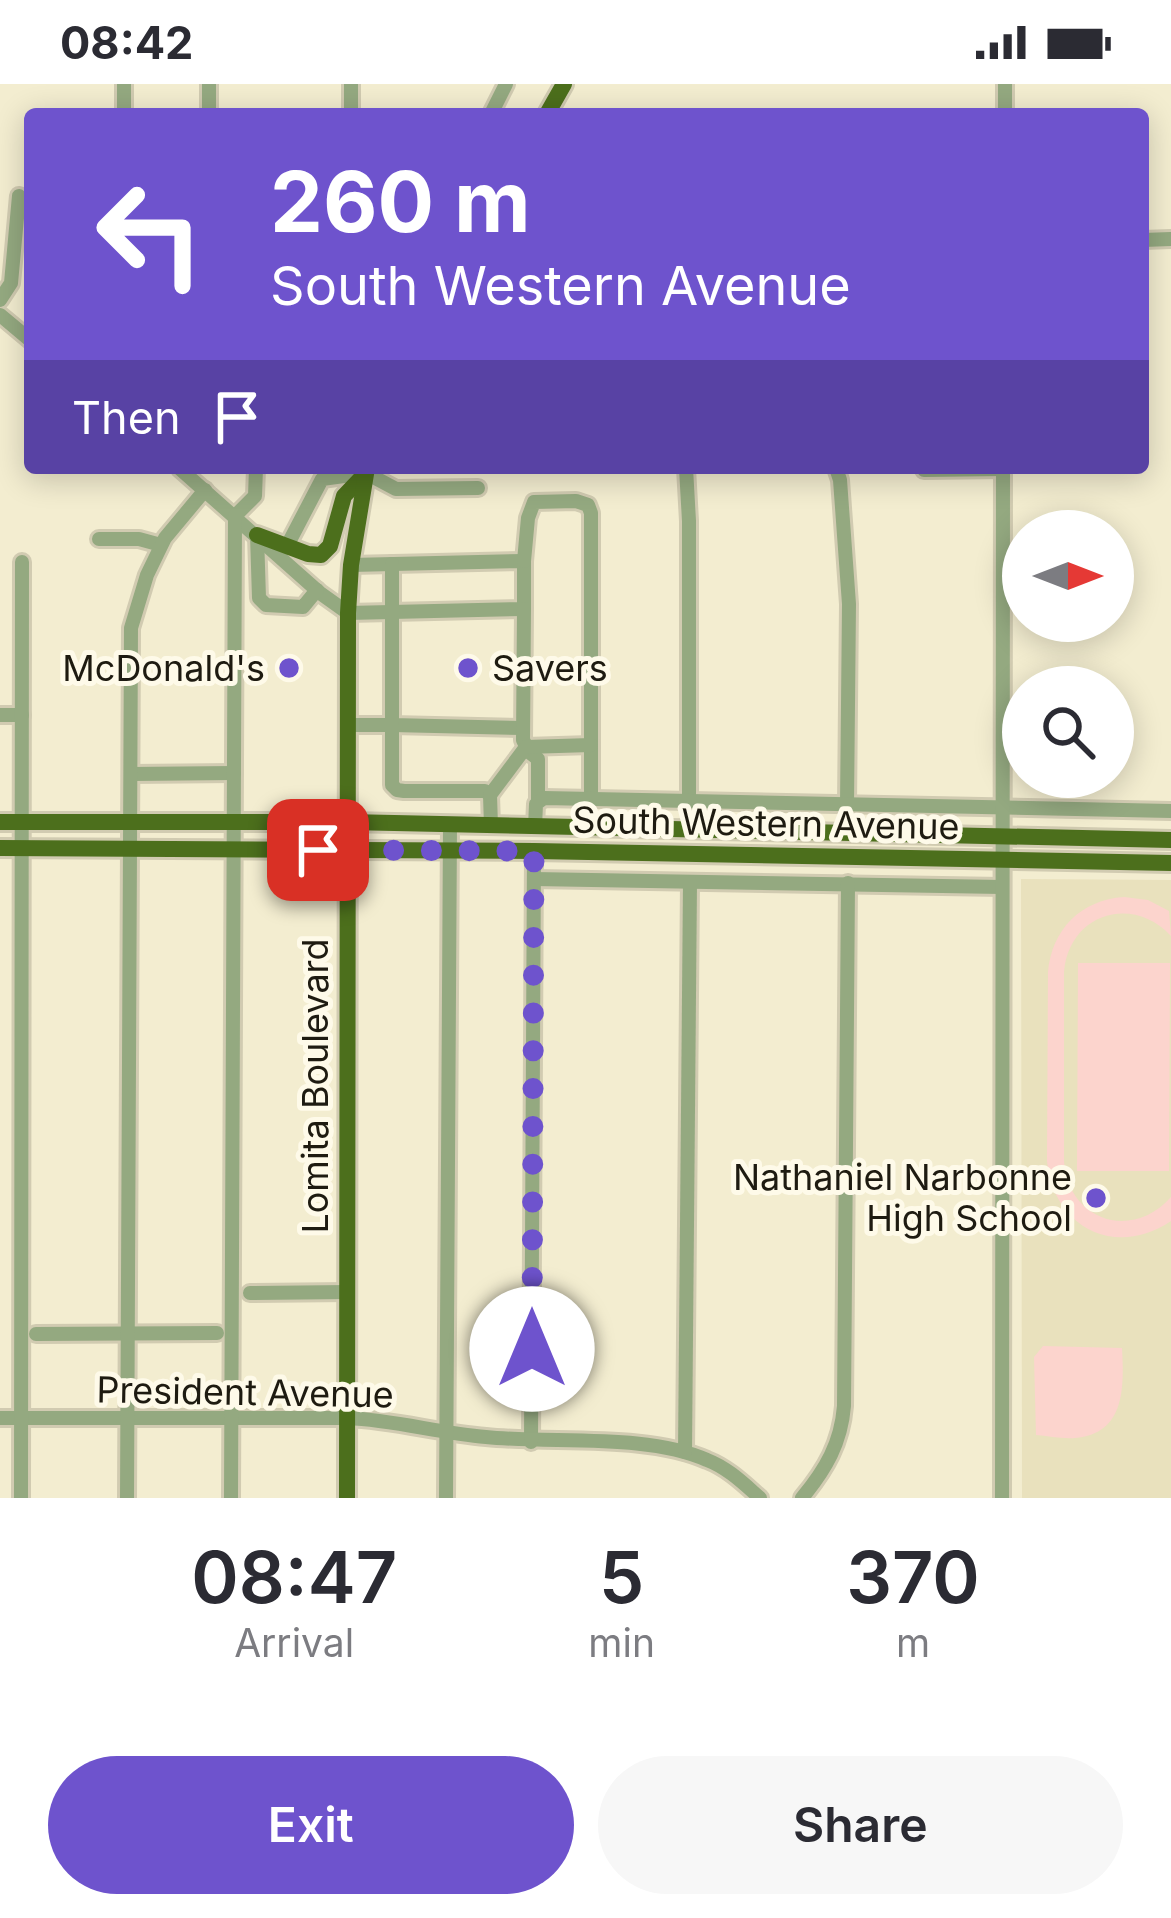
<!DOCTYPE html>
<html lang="en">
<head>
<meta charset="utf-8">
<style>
	:root { --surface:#fff; --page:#f7f7f7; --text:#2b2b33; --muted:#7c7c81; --accent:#6e53cd }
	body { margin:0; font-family:Inter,sans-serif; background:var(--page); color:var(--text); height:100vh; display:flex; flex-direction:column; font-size:45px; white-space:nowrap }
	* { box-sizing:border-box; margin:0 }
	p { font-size:39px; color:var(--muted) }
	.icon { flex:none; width:66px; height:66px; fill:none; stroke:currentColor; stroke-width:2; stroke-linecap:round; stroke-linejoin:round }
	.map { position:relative; height:1414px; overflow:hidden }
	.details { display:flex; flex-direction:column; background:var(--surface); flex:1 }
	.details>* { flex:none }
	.top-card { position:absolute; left:24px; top:24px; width:1125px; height:366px; border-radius:12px; box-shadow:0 6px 30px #0003; background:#6e53cd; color:#fff; overflow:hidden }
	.needle { width:78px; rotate:90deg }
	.controls { position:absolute; left:1002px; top:426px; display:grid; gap:24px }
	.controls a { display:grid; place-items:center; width:132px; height:132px; border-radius:50%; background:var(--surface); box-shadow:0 6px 30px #0003; font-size:60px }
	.pin { position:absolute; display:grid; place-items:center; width:102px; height:102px; color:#fff; margin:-51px; border-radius:24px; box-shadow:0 6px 18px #0006 }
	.me { position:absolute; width:132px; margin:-66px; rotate:0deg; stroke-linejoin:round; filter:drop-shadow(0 0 9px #0008) }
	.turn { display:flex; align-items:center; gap:42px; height:252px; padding:0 48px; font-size:54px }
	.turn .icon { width:156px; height:156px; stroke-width:2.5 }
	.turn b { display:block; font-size:84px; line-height:102px }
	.then { display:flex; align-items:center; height:114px; padding:0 48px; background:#0003; gap:24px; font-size:45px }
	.eta { display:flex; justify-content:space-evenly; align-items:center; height:204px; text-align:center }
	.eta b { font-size:72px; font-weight:600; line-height:84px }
	.button { display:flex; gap:24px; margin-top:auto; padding:24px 48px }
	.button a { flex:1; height:138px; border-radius:72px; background:var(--accent); color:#fff; font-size:48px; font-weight:600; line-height:138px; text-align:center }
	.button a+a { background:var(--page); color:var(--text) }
	.status { display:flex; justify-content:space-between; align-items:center; height:84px; padding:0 60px; background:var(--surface); direction:ltr }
	.status svg { height:33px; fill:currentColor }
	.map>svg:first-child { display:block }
	.built { fill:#e9e1bd }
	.green { fill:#fcd4cd }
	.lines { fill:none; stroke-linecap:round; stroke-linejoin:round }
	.minor-casing { stroke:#d1cbb1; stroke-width:20 }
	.major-casing { stroke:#d1cbb1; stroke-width:22 }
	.minor { stroke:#94a980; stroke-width:14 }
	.major { stroke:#4c6f1c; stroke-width:16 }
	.route { stroke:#6e53cd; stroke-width:21; stroke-dasharray:0 37.8 }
	.poi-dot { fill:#6e53cd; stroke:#fefae9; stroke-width:4.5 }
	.labels { text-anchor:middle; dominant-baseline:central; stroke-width:10; stroke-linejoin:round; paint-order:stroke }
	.poi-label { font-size:36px; fill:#1e1b11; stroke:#fefae9; text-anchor:end }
	.street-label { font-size:36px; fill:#1e1b11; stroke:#fefae9 }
</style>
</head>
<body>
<div class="status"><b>08:42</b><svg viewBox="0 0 49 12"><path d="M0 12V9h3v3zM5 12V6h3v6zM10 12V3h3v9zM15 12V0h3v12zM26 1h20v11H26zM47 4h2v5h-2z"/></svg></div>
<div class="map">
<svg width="1171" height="1414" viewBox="0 0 1171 1414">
	<rect width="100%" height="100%" fill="#f3edd0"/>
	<!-- built -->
	<path class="built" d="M1021,795L1171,796V1414H1022Z"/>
	<!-- green -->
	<g class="green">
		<path d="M1124,813L1148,816L1169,827L1171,852C1132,810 1069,830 1064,888V1077C1068,1136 1131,1158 1171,1113V1137C1115,1175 1053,1143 1047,1077L1048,888C1052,845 1081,816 1124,813Z"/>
		<path d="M1078,879H1170L1169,1087H1077Z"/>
		<path d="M1043,1262L1122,1264C1124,1302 1126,1350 1075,1354C1062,1355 1048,1352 1036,1351L1034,1273Z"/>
	</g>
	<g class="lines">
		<defs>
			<g id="minor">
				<path d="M209,0V30"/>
				<path d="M1005,0V30"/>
				<path d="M124,30V0"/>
				<path d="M351,30V0"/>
				<path d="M491,30L506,0"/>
				<path d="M1143,156L1171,155"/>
				<path d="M0,216L11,199L19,112"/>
				<path d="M0,231L30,256"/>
				<path d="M179,384L320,509L348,529L524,525V477L351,481"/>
				<path d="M686,384L689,437V718"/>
				<path d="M836,384L840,396L849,520L847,721"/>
				<path d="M924,386L1003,385"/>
				<path d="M257,451L259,514L266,521L303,523L317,506"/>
				<path d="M99,455H139L161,461"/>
				<path d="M287,462L322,395L366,389L396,405L478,404"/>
				<path d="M524,477L528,434L534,418L576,417L588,421L591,429V715"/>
				<path d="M392,480V641L523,644"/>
				<path d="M524,525L523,656L529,668L538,675V717"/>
				<path d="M0,631H22"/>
				<path d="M348,641H392V701L397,706L404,707H485L490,711L491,742"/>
				<path d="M131,690L234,689"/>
				<path d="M490,711L526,663L591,661"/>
				<path d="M535,743L536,720L544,714L1171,727"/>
				<path d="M534,795L1002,803"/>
				<path d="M250,1209L348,1208"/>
				<path d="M36,1250L217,1249"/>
				<path d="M0,1334H348C394,1336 439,1349 486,1353C554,1360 646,1349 707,1376C728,1384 744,1400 760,1414"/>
				<path d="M531,1358L534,767"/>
				<path d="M685,1368L690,798"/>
				<path d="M21,1414L22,478"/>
				<path d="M127,1414L131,544L147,491L165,454L205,406"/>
				<path d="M231,1414L235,432L255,412L256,384"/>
				<path d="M446,1414L450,741"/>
				<path d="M802,1414C826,1385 841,1359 844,1322L848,799"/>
				<path d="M1002,1414L1003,384"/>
			</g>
			<g id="major">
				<path d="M547,30L564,0"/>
				<path d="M257,451L308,470L321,471L330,462L344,412L365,390"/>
				<path d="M0,738H348L1171,756"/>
				<path d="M0,764L534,767L1171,779"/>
				<path d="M347,1414L348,529L351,481L367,384"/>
			</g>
		</defs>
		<!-- minor casing -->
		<use href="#minor" class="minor-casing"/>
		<!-- major casing -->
		<use href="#major" class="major-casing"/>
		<!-- minor -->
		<use href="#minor" class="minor"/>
		<!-- major -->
		<use href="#major" class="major"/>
	</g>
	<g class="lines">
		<!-- route -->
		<path class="route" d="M318,766L534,767L532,1265"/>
	</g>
	<!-- markers -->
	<g class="poi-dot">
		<circle cx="289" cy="584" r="12"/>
		<circle cx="468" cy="584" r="12"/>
		<circle cx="1096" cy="1114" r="12"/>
	</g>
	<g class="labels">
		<!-- poi labels -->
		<g class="poi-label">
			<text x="265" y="584">McDonald's</text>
			<text x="492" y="584" text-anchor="start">Savers</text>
			<text x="1072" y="1093">Nathaniel Narbonne<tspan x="1072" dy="41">High School</tspan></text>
		</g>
		<!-- street labels -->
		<g class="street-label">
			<text transform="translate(766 739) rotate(1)">South Western Avenue</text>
			<text transform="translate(315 1002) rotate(-90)">Lomita Boulevard</text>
			<text transform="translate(245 1308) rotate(1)">President Avenue</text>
		</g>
	</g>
</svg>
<div class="controls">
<a><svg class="needle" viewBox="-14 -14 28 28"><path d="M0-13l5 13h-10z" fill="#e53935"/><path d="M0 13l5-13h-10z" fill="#7c7c81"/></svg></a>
<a><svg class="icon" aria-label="search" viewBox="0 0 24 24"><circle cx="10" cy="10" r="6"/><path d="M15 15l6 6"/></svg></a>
</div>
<div class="pin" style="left:318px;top:766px;background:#d93025"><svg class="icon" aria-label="arrive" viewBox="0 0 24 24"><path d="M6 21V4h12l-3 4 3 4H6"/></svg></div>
<svg class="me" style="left:532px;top:1265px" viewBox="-20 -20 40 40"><circle r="19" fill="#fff"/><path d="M0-13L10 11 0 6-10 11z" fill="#6e53cd"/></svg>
<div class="top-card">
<div class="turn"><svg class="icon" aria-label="left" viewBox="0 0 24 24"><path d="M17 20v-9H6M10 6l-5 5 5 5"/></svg><div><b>260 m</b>South Western Avenue</div></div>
<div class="then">Then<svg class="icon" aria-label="arrive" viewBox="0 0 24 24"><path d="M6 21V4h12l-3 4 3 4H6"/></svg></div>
</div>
</div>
<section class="details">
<div class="eta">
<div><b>08:47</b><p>Arrival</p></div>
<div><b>5</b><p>min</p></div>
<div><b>370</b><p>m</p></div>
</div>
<div class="button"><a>Exit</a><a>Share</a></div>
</section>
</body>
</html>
